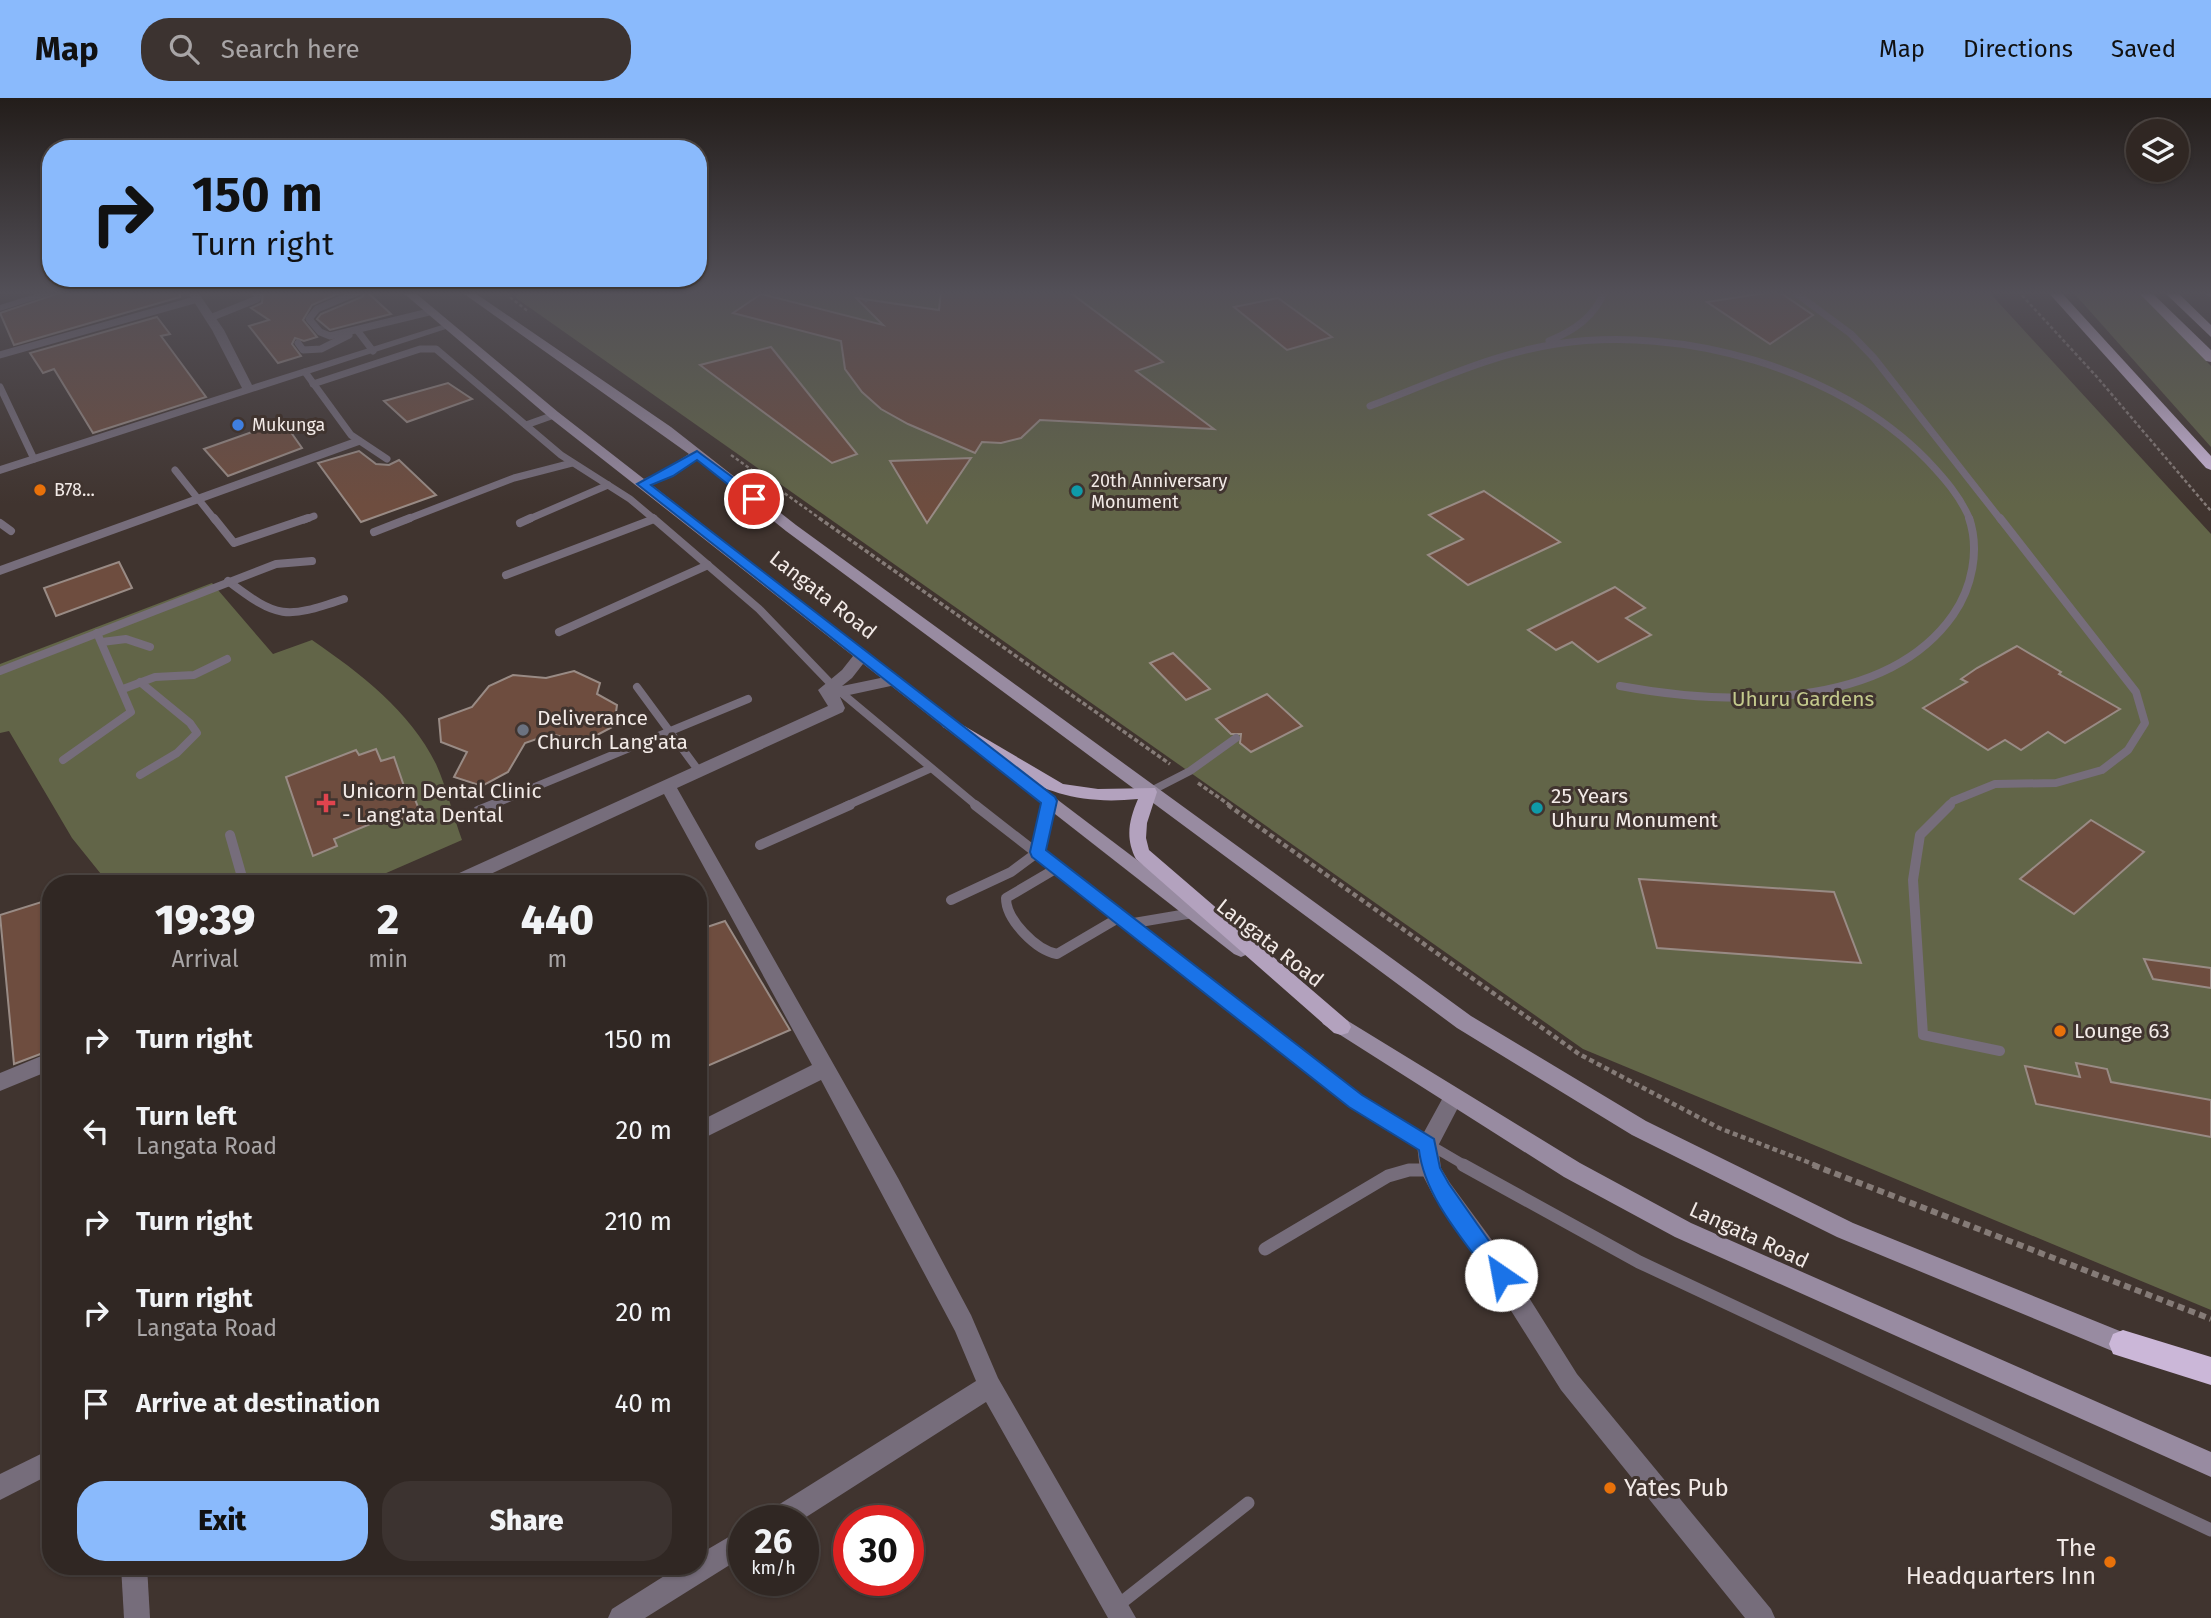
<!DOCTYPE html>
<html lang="en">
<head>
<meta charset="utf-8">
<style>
	:root { --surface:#302723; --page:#3c3330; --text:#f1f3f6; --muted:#a8a5a6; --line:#4b4441; --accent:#8abafc }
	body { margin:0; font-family:"Fira Sans",sans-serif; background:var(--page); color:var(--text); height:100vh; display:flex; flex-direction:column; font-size:26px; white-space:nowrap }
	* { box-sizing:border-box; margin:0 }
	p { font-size:23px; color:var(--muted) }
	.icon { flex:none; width:38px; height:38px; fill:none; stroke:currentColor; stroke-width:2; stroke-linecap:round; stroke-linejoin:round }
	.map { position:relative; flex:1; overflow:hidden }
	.sheet { position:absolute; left:42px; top:777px; width:665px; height:700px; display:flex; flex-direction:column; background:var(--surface); border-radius:28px; box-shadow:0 2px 5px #0004,0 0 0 2px var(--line) }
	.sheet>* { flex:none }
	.hud { position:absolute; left:42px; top:42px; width:665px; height:147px; border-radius:28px; box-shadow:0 2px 5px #0004,0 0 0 2px var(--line); background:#8abafc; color:#111; overflow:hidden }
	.controls { position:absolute; left:2126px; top:21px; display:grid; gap:14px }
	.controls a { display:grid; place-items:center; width:63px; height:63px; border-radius:50%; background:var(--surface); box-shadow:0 2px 5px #0004,0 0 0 2px var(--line); font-size:35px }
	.speed { position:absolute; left:728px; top:1407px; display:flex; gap:14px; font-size:35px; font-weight:700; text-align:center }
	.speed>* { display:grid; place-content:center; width:91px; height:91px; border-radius:50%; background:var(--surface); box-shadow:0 2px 5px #0004,0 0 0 2px var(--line); line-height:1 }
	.speed small { font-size:18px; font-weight:400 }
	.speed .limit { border:10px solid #d22; background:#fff; color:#111 }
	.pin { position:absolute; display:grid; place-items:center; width:60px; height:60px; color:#fff; margin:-30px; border:4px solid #fff; border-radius:50%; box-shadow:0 2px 7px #0007 }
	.me { position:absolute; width:77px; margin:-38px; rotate:327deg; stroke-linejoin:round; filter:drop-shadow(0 0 5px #0008) }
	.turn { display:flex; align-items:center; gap:24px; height:147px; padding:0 35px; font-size:32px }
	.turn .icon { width:91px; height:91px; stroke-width:2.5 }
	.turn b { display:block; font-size:49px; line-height:60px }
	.eta { display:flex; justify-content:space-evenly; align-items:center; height:119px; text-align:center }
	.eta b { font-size:42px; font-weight:800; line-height:49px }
	.action { display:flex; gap:14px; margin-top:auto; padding:14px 35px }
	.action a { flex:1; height:80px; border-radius:28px; background:var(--accent); color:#111; font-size:28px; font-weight:800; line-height:80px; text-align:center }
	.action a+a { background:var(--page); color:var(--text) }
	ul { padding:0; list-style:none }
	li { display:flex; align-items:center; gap:21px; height:91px; padding:0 35px }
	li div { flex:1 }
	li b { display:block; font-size:26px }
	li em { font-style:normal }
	header { display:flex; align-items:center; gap:42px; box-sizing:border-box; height:98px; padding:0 35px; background:var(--accent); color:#111 }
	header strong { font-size:33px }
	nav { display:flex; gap:38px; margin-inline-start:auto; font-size:24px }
	.search { width:490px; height:63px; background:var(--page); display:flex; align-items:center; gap:18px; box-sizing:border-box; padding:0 24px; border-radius:28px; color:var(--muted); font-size:26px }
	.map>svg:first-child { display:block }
	.green { fill:#626548 }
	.building { fill:#6e4d3f; stroke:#998b85; stroke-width:2 }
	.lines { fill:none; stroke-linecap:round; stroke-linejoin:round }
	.path-far3 { stroke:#857b77; stroke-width:2.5; stroke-dasharray:3.5 2.5; stroke-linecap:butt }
	.path-far2 { stroke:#857b77; stroke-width:3.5; stroke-dasharray:4.5 2.5; stroke-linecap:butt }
	.path-far1 { stroke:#857b77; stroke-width:4.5; stroke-dasharray:5 3.5; stroke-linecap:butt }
	.path { stroke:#857b77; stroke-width:6; stroke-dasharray:7 4.5; stroke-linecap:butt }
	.lane-far3 { stroke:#766d7b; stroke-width:7 }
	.lane-far2 { stroke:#766d7b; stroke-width:8 }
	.lane-far1 { stroke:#766d7b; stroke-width:10 }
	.lane { stroke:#766d7b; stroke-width:13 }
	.street { fill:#766d7b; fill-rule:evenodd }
	.secondary { fill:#988ba1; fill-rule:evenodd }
	.primary { fill:#b3a2be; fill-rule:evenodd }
	.highway { fill:#cbb7d8; fill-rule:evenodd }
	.route { fill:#1a73e8; stroke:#114b97; stroke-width:2 }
	.shop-dot { fill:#3f7fe0; stroke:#40342f; stroke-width:2.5 }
	.food-dot { fill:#e8710a; stroke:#40342f; stroke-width:2.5 }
	.culture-dot { fill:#0f9aa8; stroke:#40342f; stroke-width:2.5 }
	.worship-dot { fill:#6b7280; stroke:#40342f; stroke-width:2.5 }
	.health-dot { fill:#e0444e; stroke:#40342f; stroke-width:2.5 }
	.labels { text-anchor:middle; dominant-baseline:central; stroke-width:6; stroke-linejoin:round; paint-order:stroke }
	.far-poi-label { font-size:18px; fill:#f2eae7; stroke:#40342f; text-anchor:start }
	.street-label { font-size:21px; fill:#f2eae7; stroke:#40342f }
	.park-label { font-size:21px; fill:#c3c98c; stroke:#40342f }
	.poi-label { font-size:21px; fill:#f2eae7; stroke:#40342f; text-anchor:start }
	.near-poi-label { font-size:24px; fill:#f2eae7; stroke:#40342f; text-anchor:start }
</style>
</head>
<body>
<header>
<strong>Map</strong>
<div class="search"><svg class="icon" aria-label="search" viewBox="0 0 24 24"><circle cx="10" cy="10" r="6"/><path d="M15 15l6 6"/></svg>Search here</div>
<nav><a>Map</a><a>Directions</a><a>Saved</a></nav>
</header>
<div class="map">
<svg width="2211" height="1520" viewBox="0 0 2211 1520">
	<rect width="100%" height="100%" fill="#40342f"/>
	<!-- green -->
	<g class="green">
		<path d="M517,193H1988L2211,436V1212L1583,951L516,200Z"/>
		<path d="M2072,193H2139L2211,268V349Z"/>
		<path d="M212,485L273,556L312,542C360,575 410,613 436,666C447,690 453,718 462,742L361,786H109L72,740L9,633L0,635V566Z"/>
	</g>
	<!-- building -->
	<g class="building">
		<path d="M65,193H179L180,199L14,247L0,215Z"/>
		<path d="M263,193H344L312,207L303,222L317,239L304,243L295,240L292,246L301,258L278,265L249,228L269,222L251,210L262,205Z"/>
		<path d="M366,193L391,216L330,232L317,221L321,216L362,199Z"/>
		<path d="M941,193H1068L1163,264L1136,273L1214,331L1040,322L1021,340L1001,345L982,344L975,355L908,326L881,311L862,294L845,271L841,243L733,215L761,196L883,227L856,200L939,212Z"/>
		<path d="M1778,193L1813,217L1770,246L1707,204Z"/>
		<path d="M1278,200L1332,239L1287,252L1234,209Z"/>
		<path d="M157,219L170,236L161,238L206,299L93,335L54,271L43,275L30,255Z"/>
		<path d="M771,249L857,356L832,365L700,267Z"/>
		<path d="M448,285L472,301L407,324L384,303Z"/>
		<path d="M283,323L302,350L228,378L204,351Z"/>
		<path d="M359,353L376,366L389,367L399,362L436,397L361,424L318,365Z"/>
		<path d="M971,360L927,425L890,363Z"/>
		<path d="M1484,393L1560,444L1468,487L1428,457L1463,441L1429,417Z"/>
		<path d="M119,464L132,490L56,518L44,490Z"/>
		<path d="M1615,489L1645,510L1626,520L1651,537L1598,564L1572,544L1556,552L1528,532Z"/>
		<path d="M2017,548L2061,574L2059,576L2120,611L2065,645L2048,634L2021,652L2005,642L1988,652L1923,610L1967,584L1961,581L1977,570Z"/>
		<path d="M1173,555L1210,591L1186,602L1150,565Z"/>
		<path d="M574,573L600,585L597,596L617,607L614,628L584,644L551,636L525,645L508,674L482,688L454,679L467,654L441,644L439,621L472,609L489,588L513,577L546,580Z"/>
		<path d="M1267,596L1302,628L1251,654L1240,645L1241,636H1231L1216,621Z"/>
		<path d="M376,651L381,663L394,659L405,691L410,689L420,714L390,726L387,719L334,741L337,748L313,758L286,679L356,652L359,657Z"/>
		<path d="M2091,722L2144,754L2074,816L2020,781Z"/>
		<path d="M1639,781L1834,794L1861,865L1657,850Z"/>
		<path d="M51,801V952L14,966L0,817Z"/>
		<path d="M725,823L790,932L698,972V832Z"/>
		<path d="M2144,861L2211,870V890L2153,881Z"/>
		<path d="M2076,965L2107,971L2111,984L2211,1002V1039L2036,1006L2025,968L2080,979Z"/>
	</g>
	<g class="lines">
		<!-- path-far3 -->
		<g class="path-far3">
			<path d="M509,193L511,200L529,214"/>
			<path d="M856,193L868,205"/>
			<path d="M2018,193L2097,279L2211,413"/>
			<path d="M731,357L822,422"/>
		</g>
		<!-- path-far2 -->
		<g class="path-far2">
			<path d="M819,420L1170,666"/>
			<path d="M1198,685L1231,708"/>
		</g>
		<!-- path-far1 -->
		<path class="path-far1" d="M1228,707L1579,956L1719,1030L1818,1068"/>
		<!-- path -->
		<path class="path" d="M1813,1067L2211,1221"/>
		<!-- lane-far3 -->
		<g class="lane-far3">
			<path d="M360,193L317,211L309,221L320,234L330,238L429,214"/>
			<path d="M1793,193L1851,236L1874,260L2001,422"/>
			<path d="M210,220L257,201L258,197L253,193"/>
			<path d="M357,232L373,253"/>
			<path d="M1549,243C1575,232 1594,219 1605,193"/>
			<path d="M298,245L303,252L321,251L349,237"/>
			<path d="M0,257L198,201"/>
			<path d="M305,274L351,337L387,361"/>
			<path d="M313,286L420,251H436L561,357L630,401L655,422"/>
			<path d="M0,289L34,361"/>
			<path d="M1370,308C1431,285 1491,256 1556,246C1682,227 1837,270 1927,362C1944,380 1961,399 1970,422"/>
			<path d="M526,327L554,317"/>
			<path d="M175,372L215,422"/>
			<path d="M304,422L314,418"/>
			<path d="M405,422L514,380L572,365"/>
			<path d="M527,422L608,387"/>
		</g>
		<!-- lane-far2 -->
		<g class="lane-far2">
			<path d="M214,420L234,445L308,420"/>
			<path d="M653,420L759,511L832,587L977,708"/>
			<path d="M0,425L11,433"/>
			<path d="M520,425L531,420"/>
			<path d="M374,434L410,420"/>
			<path d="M506,477L654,421"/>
			<path d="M228,483C278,521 285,521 344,501"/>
			<path d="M559,534L708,467"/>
			<path d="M102,544L126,541L150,549"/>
			<path d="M0,573L276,466L312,463"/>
			<path d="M140,584L190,625L197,635L177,655L140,677"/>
			<path d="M1620,588C1723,607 1885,614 1953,517C1972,490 1980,452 1969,420"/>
			<path d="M637,589L698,672"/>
			<path d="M123,591L155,579L194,577L227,561"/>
			<path d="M63,662L131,614L97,535"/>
			<path d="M1149,694L1190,673L1236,640"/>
			<path d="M489,708L748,601"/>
			<path d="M846,708L929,671"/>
			<path d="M1048,708L1049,703"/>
			<path d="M1948,708L1953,703L1995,686L2056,685L2102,672L2128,652L2145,625L2136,594L2000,420"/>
		</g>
		<!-- lane-far1 -->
		<g class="lane-far1">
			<path d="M975,707L1355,1003L1466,1068"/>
			<path d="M1950,707L1920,737L1913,782L1923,937L2000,953"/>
			<path d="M478,713L493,707"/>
			<path d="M230,737L244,786"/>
			<path d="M760,747L850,707"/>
			<path d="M1057,770L1006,800C1006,822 1036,852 1057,856L1120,819"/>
			<path d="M951,802L1011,774L1038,754L1048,707"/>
			<path d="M1128,826L1193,815"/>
		</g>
		<!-- lane -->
		<g class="lane">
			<path d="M1463,1067L1639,1164L2211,1432"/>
			<path d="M1265,1151L1388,1078L1409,1072H1430"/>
			<path d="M1117,1508L1248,1405"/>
		</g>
		<!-- street -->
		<g class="street">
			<path d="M45,193H62L0,213V207Z"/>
			<path d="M187,193H197L224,232L252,287L442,227L452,229L0,376V368L242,290L212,232Z"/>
			<path d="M2204,193H2211V199L2207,198Z"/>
			<path d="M358,339L362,340V346L0,477V468Z"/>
			<path d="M862,552L870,557L852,580L842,588L895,577L903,582L900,586L840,599L845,610L843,614L677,690L898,1080L971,1217L998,1280L1136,1520H1108L986,1304L800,1423H763L767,1414L976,1283L955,1233L821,982L698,1043V1024L812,967L664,696L469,786H443L446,781L828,608L818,592L842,572L857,553Z"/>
			<path d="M51,954V972L0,993V975Z"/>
			<path d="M1453,991L1460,994L1463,1000L1438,1048L1441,1070L1450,1085L1497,1149L1577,1276L1771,1511L1775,1520H1745L1561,1292L1481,1165L1434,1099L1420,1072L1417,1047L1446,994Z"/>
			<path d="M51,1351V1376L0,1402V1376Z"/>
			<path d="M744,1430V1458L645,1520H608L612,1511L680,1468H698V1457Z"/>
			<path d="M121,1468H147L150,1520H124Z"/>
		</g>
		<!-- secondary -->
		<g class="secondary">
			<path d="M401,193H413L558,314L644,381L664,372L689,356L460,193H472L671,329L796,427L1471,918L1646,1023L1853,1125L2142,1242L2146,1250L2142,1258L2134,1262L1837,1139L1632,1037L1457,930L786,433L697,362L674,378L652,387L973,637L971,641H959L550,320Z"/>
			<path d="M992,652L1248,846L1250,851L1248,856L1241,859L1234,856L986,662L984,658Z"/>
			<path d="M1330,912L1580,1065L1691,1125L2211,1354V1379L1675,1139L1564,1079L1323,926L1320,920L1323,914Z"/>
		</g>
		<!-- primary -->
		<path class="primary" d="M949,619L1063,686L1098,691L1155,690L1157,694L1147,725L1146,740L1149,752L1348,923L1351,929L1348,935L1341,937L1334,935L1136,761C1125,740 1129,722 1138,701C1047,710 1015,674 943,629L941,625Z"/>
		<!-- highway -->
		<g class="highway">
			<path d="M2047,193H2060L2211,358V372L2206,370Z"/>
			<path d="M2137,193H2150L2211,252V264L2206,263Z"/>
			<path d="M2163,193H2176L2211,227V239Z"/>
			<path d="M2123,1232L2211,1259V1287L2113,1256L2109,1246L2113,1236Z"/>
		</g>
	</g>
	<!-- sky -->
	<linearGradient id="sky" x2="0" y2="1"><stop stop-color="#231d1a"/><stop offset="0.48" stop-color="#535058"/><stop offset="1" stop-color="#535058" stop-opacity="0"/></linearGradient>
	<rect width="2211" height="406" fill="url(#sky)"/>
	<!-- route -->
	<path class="route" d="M697,353L758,398V403H749L697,362L673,378L651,387L1055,699L1057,703L1046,752L1362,997L1434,1041L1440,1070L1449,1086L1508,1170L1511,1177L1508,1184L1501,1187L1494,1184C1466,1144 1425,1101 1419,1052L1349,1009L1032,759L1030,754L1041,705L637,386Z"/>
	<!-- markers -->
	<circle class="shop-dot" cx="238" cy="327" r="7"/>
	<g class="food-dot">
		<circle cx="40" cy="392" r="7"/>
		<circle cx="2060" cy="933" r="7"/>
		<circle cx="1610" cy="1390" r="7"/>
		<circle cx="2110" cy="1464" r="7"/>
	</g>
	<g class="culture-dot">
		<circle cx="1077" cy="393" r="7"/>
		<circle cx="1537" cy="710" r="7"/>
	</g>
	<circle class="worship-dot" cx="523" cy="632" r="7"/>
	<path class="health-dot" d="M322.5 694.5h7v7h7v7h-7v7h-7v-7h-7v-7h7z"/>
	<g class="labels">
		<!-- far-poi labels -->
		<g class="far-poi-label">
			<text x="252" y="327">Mukunga</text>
			<text x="1091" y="383">20th Anniversary<tspan x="1091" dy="21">Monument</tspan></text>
			<text x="54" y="392">B78...</text>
		</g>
		<!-- street labels -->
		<g class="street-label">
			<text transform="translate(823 497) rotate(38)">Langata Road</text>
			<text transform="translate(1270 845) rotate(38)">Langata Road</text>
			<text transform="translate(1749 1137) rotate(25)">Langata Road</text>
		</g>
		<!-- park labels -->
		<g class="park-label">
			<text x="1803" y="601">Uhuru Gardens</text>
		</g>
		<!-- poi labels -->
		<g class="poi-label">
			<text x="537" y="620">Deliverance<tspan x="537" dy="24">Church Lang'ata</tspan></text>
			<text x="342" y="693">Unicorn Dental Clinic<tspan x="342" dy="24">- Lang'ata Dental</tspan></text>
			<text x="1551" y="698">25 Years<tspan x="1551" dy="24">Uhuru Monument</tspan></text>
			<text x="2074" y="933">Lounge 63</text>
		</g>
		<!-- near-poi labels -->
		<g class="near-poi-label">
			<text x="1624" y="1390">Yates Pub</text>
			<text x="2096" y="1450" text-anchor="end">The<tspan x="2096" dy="28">Headquarters Inn</tspan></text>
		</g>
	</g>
</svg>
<div class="controls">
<a><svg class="icon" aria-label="layers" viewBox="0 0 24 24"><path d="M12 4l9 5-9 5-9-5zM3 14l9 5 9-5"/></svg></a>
</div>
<div class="speed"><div>26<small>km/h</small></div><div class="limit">30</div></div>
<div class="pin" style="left:754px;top:401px;background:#d93025"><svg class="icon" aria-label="arrive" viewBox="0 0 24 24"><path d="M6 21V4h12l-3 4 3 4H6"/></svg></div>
<svg class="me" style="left:1501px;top:1177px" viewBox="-20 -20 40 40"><circle r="19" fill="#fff"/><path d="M0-13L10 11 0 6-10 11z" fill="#1a73e8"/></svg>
<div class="hud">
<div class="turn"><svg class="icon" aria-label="right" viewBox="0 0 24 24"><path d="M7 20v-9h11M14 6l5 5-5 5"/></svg><div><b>150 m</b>Turn right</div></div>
</div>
<section class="sheet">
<div class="eta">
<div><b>19:39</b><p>Arrival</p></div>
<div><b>2</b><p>min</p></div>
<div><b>440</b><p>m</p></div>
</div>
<ul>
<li><svg class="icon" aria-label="right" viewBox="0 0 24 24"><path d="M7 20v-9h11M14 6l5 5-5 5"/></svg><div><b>Turn right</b></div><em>150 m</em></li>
<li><svg class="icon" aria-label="left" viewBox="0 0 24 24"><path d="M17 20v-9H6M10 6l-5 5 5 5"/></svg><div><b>Turn left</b><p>Langata Road</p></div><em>20 m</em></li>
<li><svg class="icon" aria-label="right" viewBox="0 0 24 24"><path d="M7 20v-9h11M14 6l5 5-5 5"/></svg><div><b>Turn right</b></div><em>210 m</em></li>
<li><svg class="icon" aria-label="right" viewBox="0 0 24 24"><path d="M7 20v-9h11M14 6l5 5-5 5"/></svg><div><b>Turn right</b><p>Langata Road</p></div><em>20 m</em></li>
<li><svg class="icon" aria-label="arrive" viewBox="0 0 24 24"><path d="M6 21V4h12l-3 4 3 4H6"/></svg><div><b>Arrive at destination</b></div><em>40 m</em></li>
</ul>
<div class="action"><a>Exit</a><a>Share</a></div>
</section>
</div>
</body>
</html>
